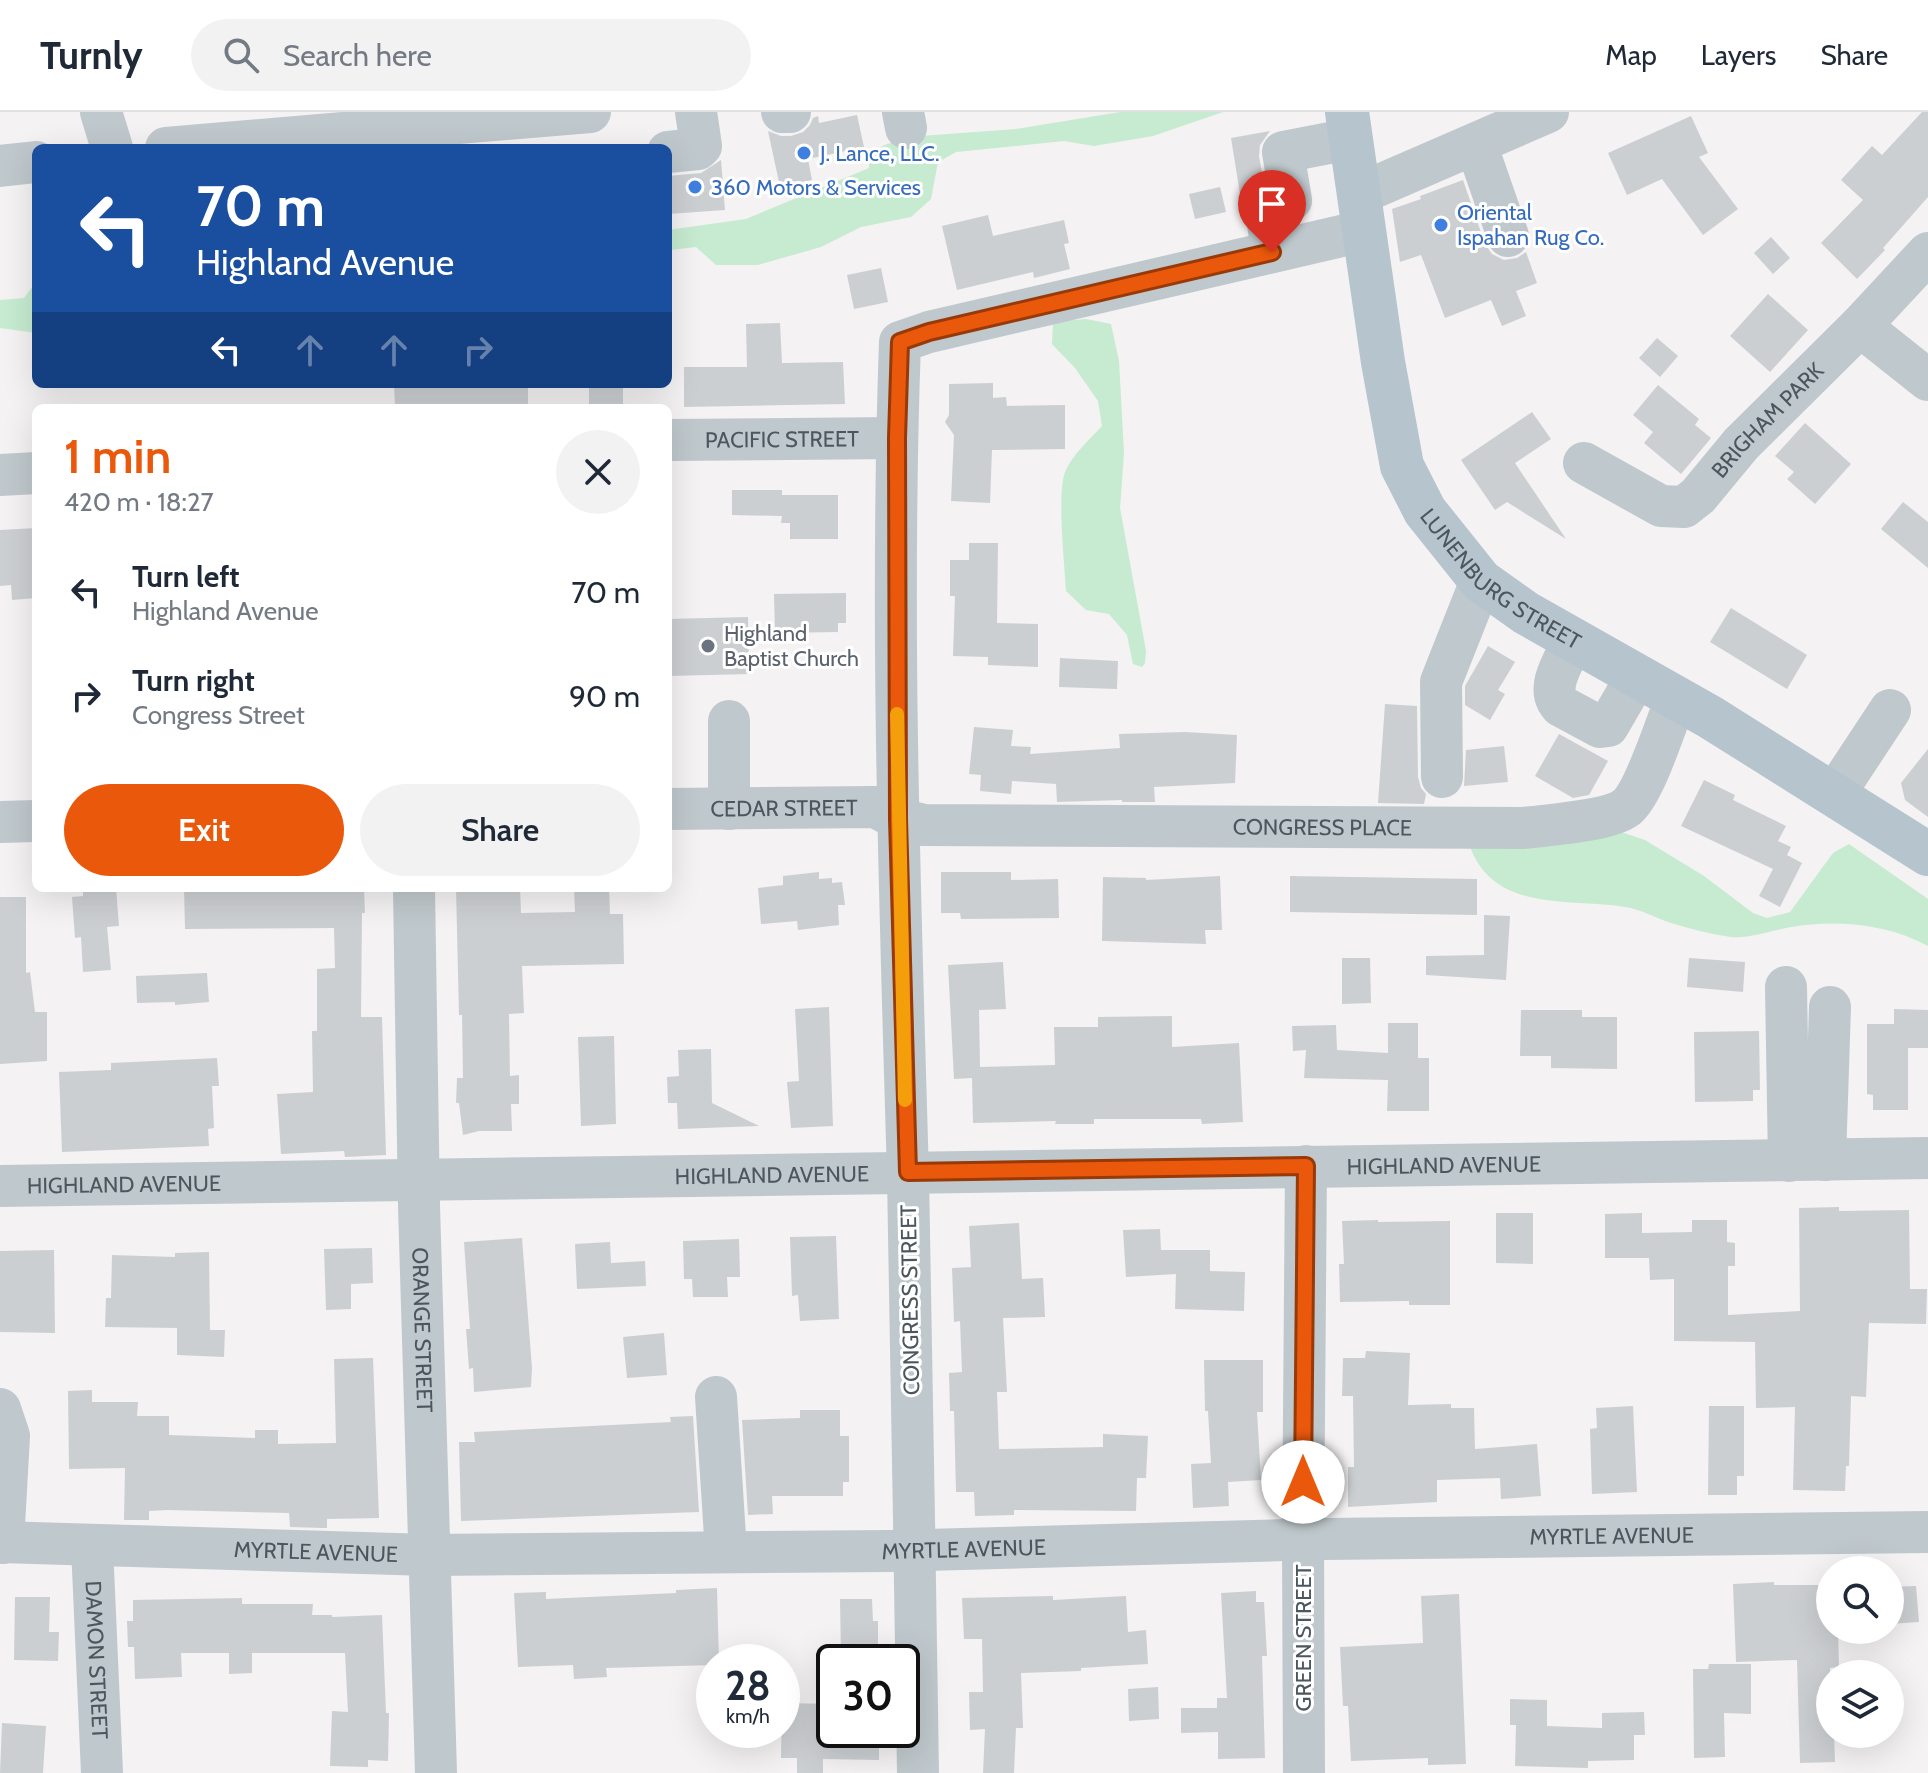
<!DOCTYPE html>
<html lang="en">
<head>
<meta charset="utf-8">
<style>
	:root { --surface:#fff; --page:#f2f2f3; --text:#1f2937; --muted:#747a83; --line:#e0e1e3; --accent:#ea580c }
	body { margin:0; font-family:Cabin,sans-serif; background:var(--page); color:var(--text); height:100vh; display:flex; flex-direction:column; font-size:30px; white-space:nowrap }
	* { box-sizing:border-box; margin:0 }
	p { font-size:26px; color:var(--muted) }
	.icon { flex:none; width:44px; height:44px; fill:none; stroke:currentColor; stroke-width:2; stroke-linecap:round; stroke-linejoin:round }
	.map { position:relative; flex:1; overflow:hidden }
	.drawer { position:absolute; left:32px; top:292px; width:640px; height:488px; display:flex; flex-direction:column; background:var(--surface); border-radius:12px; box-shadow:0 8px 32px #0002 }
	.drawer>* { flex:none }
	.hud { position:absolute; left:32px; top:32px; width:640px; height:244px; border-radius:12px; box-shadow:0 8px 32px #0002; background:#1a4fa0; color:#fff; overflow:hidden }
	.fabs { position:absolute; left:1816px; top:1444px; display:grid; gap:16px }
	.fabs a { display:grid; place-items:center; width:88px; height:88px; border-radius:50%; background:var(--surface); box-shadow:0 8px 32px #0002; font-size:40px }
	.speed { position:absolute; left:696px; top:1532px; display:flex; gap:16px; font-size:40px; font-weight:700; text-align:center }
	.speed>* { display:grid; place-content:center; width:104px; height:104px; border-radius:50%; background:var(--surface); box-shadow:0 8px 32px #0002; line-height:1 }
	.speed small { font-size:20px; font-weight:400 }
	.speed .limit { border:4px solid #111; border-radius:12px; background:#fff; color:#111 }
	.pin { position:absolute; display:grid; place-items:center; width:68px; height:68px; color:#fff; margin:-82px -34px; border-radius:50% 50% 50% 0; rotate:-45deg; box-shadow:0 0 8px #0007 }
	.pin .icon { rotate:45deg }
	.me { position:absolute; width:88px; margin:-44px; rotate:0deg; stroke-linejoin:round; filter:drop-shadow(0 0 6px #0008) }
	.turn { display:flex; align-items:center; gap:28px; height:168px; padding:0 32px; font-size:36px }
	.turn .icon { width:104px; height:104px; stroke-width:2.5 }
	.turn b { display:block; font-size:56px; line-height:68px }
	.lanes { display:flex; align-items:center; height:76px; padding:0 32px; background:#0003; justify-content:center; gap:40px; direction:ltr }
	.lanes .off { opacity:.35 }
	.round { display:grid; place-items:center; flex:none; width:84px; height:84px; border-radius:42px; background:var(--page) }
	.overview { display:flex; align-items:center; justify-content:space-between; height:136px; padding:0 32px }
	h1 { font-size:48px; font-weight:600; line-height:60px; color:var(--accent) }
	.primary-button { display:flex; gap:16px; margin-top:auto; padding:16px 32px }
	.primary-button a { flex:1; height:92px; border-radius:48px; background:var(--accent); color:#fff; font-size:32px; font-weight:600; line-height:92px; text-align:center }
	.primary-button a+a { background:var(--page); color:var(--text) }
	ul { padding:0; list-style:none }
	li { display:flex; align-items:center; gap:24px; height:104px; padding:0 32px }
	li div { flex:1 }
	li b { display:block; font-size:30px }
	li em { font-style:normal }
	header { display:flex; align-items:center; gap:48px; box-sizing:border-box; height:112px; padding:0 40px; background:var(--surface); border-bottom:2px solid var(--line) }
	header strong { font-size:38px }
	nav { display:flex; gap:44px; margin-inline-start:auto; font-size:28px }
	.search { width:560px; height:72px; background:var(--page); display:flex; align-items:center; gap:20px; box-sizing:border-box; padding:0 28px; border-radius:44px; color:var(--muted); font-size:30px }
	.map>svg:first-child { display:block }
	.green { fill:#c6ebd0 }
	.building { fill:#cccfd2 }
	.lines { fill:none; stroke-linecap:round; stroke-linejoin:round }
	.minor { stroke:#bfc8cc; stroke-width:42 }
	.major { stroke:#b5c4cd; stroke-width:44 }
	.route-casing { stroke:#983908; stroke-width:20 }
	.route { stroke:#ea580c; stroke-width:14 }
	.slow { stroke:#f59e0b; stroke-width:14 }
	.shop-dot { fill:#3f7fe0; stroke:#fff; stroke-width:3 }
	.worship-dot { fill:#6b7280; stroke:#fff; stroke-width:3 }
	.labels { text-anchor:middle; dominant-baseline:central; stroke-width:6; stroke-linejoin:round; paint-order:stroke }
	.shop-label { font-size:22px; fill:#366cbe; stroke:#fff; text-anchor:start }
	.street-label { font-size:22px; fill:#4c575d; stroke:#fff }
	.worship-label { font-size:22px; fill:#5b616d; stroke:#fff; text-anchor:start }
</style>
</head>
<body>
<header>
<strong>Turnly</strong>
<div class="search"><svg class="icon" aria-label="search" viewBox="0 0 24 24"><circle cx="10" cy="10" r="6"/><path d="M15 15l6 6"/></svg>Search here</div>
<nav><a>Map</a><a>Layers</a><a>Share</a></nav>
</header>
<div class="map">
<svg width="1928" height="1661" viewBox="0 0 1928 1661">
	<rect width="100%" height="100%" fill="#f4f2f2"/>
	<!-- green -->
	<g class="green">
		<path d="M1120,0H1223L1153,24L1094,34L1064,29L956,40L938,50L931,87L911,105L861,115L821,135L758,153H716L696,135L671,138L668,142V118L746,107L869,56V52L882,34L907,25L1016,17Z"/>
		<path d="M36,170V221L0,216V188L24,186Z"/>
		<path d="M1086,207L1111,212L1119,249L1124,341L1120,396L1146,539L1145,551L1142,555L1133,552L1127,523L1109,502L1086,498L1066,479C1065,455 1056,377 1066,358C1074,341 1089,328 1102,314L1098,289L1075,256L1052,232L1053,210Z"/>
		<path d="M1621,720L1645,728L1704,764L1753,801L1767,806L1790,800L1833,741L1849,732L1928,787V834C1889,812 1835,807 1791,815C1773,818 1749,827 1731,825C1711,822 1690,817 1671,811C1656,806 1640,797 1625,795C1569,786 1495,801 1470,735Z"/>
	</g>
	<!-- building -->
	<g class="building">
		<path d="M1922,0H1928V85L1883,136L1885,138L1857,167L1821,131L1863,88L1841,68L1872,34L1882,43Z"/>
		<path d="M857,3L864,35L808,47L812,68L780,75L768,19L781,24H791L803,20L810,13L813,6L818,4L819,11Z"/>
		<path d="M1691,4L1708,41L1699,45L1738,97L1703,123L1662,67L1627,83L1608,41Z"/>
		<path d="M1270,19L1260,33L1259,44L1264,73L1240,82L1231,26Z"/>
		<path d="M721,48L725,98L668,102V64L701,61Z"/>
		<path d="M1463,68L1485,132L1492,142L1504,148L1517,146L1526,140L1537,171L1516,179L1526,204L1502,214L1491,188L1445,206L1421,143L1400,150L1392,97L1421,87L1420,84Z"/>
		<path d="M1220,75L1226,100L1195,107L1189,82Z"/>
		<path d="M988,103L993,124L1064,108L1069,131L1064,132L1070,157L1034,166L1033,160L957,178L942,114Z"/>
		<path d="M1771,125L1790,146L1773,162L1754,141Z"/>
		<path d="M881,156L888,190L854,197L847,163Z"/>
		<path d="M1768,182L1808,218L1770,260L1730,224Z"/>
		<path d="M780,211L782,251L843,250L845,292L684,295V255H747L746,212Z"/>
		<path d="M1657,226L1678,244L1660,265L1639,246Z"/>
		<path d="M993,271V286L1006,285L1007,294L1065,293V337L992,338L990,391L951,389L954,323L945,310L949,303V272Z"/>
		<path d="M394,272H528V296H395Z"/>
		<rect x="589" y="272" width="34" height="24"/>
		<path d="M1658,273L1699,307L1695,313L1711,326L1681,362L1644,331L1653,320L1633,303Z"/>
		<path d="M1532,300L1551,327L1515,351L1566,427L1507,390L1495,398L1461,348Z"/>
		<path d="M1805,311L1851,352L1815,392L1787,367L1794,360L1775,344Z"/>
		<path d="M732,378H782V383H838V427H790V411H781L782,404L732,403Z"/>
		<path d="M1903,390L1928,410V456L1881,417Z"/>
		<path d="M36,416V486L12,488L11,473L0,474V418Z"/>
		<path d="M969,431H998L997,511L1038,512V555L988,553V545L953,544L955,484H950V448H969Z"/>
		<path d="M846,481V511H838V520L775,521L774,482Z"/>
		<path d="M1731,496L1807,543L1787,577L1710,530Z"/>
		<path d="M748,505L749,562L668,564V507Z"/>
		<path d="M1488,534L1515,550L1498,578L1505,582L1490,608L1465,593V574Z"/>
		<path d="M1060,546L1118,549L1117,577L1059,575Z"/>
		<path d="M1385,592L1417,594L1418,665L1421,676L1426,682L1424,692L1378,691Z"/>
		<path d="M974,615L1013,618L1011,634L1031,635L1030,642L1120,636L1119,622L1185,620L1237,623L1235,671L1154,675L1155,690H1122V688L1057,690L1056,672L1012,669L1011,682L980,679L981,663L969,662Z"/>
		<path d="M1559,622L1608,649L1589,683L1573,686L1535,664Z"/>
		<path d="M1504,634L1508,670L1464,674L1466,638Z"/>
		<path d="M1928,637V705L1905,688L1901,671Z"/>
		<path d="M1704,668L1735,683L1733,688L1786,714L1778,729L1791,735L1787,743L1802,751L1780,795L1759,784L1773,757L1681,714Z"/>
		<path d="M819,760V767L832,766V771L842,770L845,793H838L839,813L798,818L797,809L761,812L758,776L783,773V764Z"/>
		<path d="M941,760H1011V768L1058,767L1059,806L961,807L960,801H941Z"/>
		<path d="M1220,764L1222,818H1205L1206,832L1102,829L1103,765L1146,766V768Z"/>
		<path d="M1290,764L1477,767V803L1290,800Z"/>
		<path d="M83,776H116L119,814L107,815L111,858L83,860L81,825L75,826L72,785L83,784Z"/>
		<path d="M184,776H364L365,801H362L361,905H382L386,1043L345,1045L344,1039L281,1042L277,982L313,980L312,919H317V857L335,856L334,816L185,817Z"/>
		<path d="M456,776H520L521,801L575,800L574,776H609L610,802H623L624,852L522,854L524,901L509,902L510,964L519,963V992H511L512,1019H479L463,1023L459,991H456L457,966H463L462,903H459Z"/>
		<path d="M0,785H26V861L30,860L35,900H47V949L0,952Z"/>
		<path d="M1484,803L1510,804L1506,868L1426,863V844L1484,843Z"/>
		<path d="M1342,846H1370L1371,891L1342,892Z"/>
		<path d="M1689,846L1745,850L1743,880L1687,875Z"/>
		<path d="M1003,850L1006,897L979,898L980,955L1055,953L1054,915H1098V905L1172,904V935L1239,931L1243,1010L1202,1012L1201,1007H1094V1012H1055L1056,1009L973,1011L972,966L954,967L948,853Z"/>
		<path d="M207,861L209,890L175,893V890L137,891L136,864Z"/>
		<path d="M829,895L833,1014L791,1016L787,970L799,969L795,897Z"/>
		<path d="M1894,897L1928,898V936H1908V998H1873V983L1867,982V912H1894Z"/>
		<path d="M1521,898H1582V905H1617V957L1551,956V944H1520Z"/>
		<path d="M1388,911H1418V946H1429V999H1387L1388,968L1304,966L1306,938L1293,939L1292,914L1336,913L1337,938L1388,941Z"/>
		<path d="M1759,919L1760,978H1753V989L1695,990L1694,920Z"/>
		<path d="M614,924L616,1012L581,1014L578,925Z"/>
		<path d="M711,937L712,991L759,1014L678,1017L677,991H668L667,965L679,964L678,938Z"/>
		<path d="M217,946L219,974H212L214,1016L208,1017L209,1034L62,1040L59,960L111,958V951Z"/>
		<path d="M1839,1095V1099L1909,1098L1910,1177H1927L1926,1212L1869,1211L1866,1285L1851,1284L1849,1354H1846L1845,1379L1793,1378L1795,1295L1756,1296L1755,1230L1674,1229V1167L1650,1168L1649,1146H1605V1102L1642,1101V1121L1692,1120V1108H1727V1130L1735,1131V1154H1728V1203L1800,1199L1799,1096Z"/>
		<path d="M1496,1101H1533V1152L1496,1151Z"/>
		<path d="M1378,1108V1110L1450,1109V1193H1409V1189L1340,1190L1339,1152H1344L1342,1109Z"/>
		<path d="M1019,1111L1022,1167L1043,1166L1045,1205L1003,1206L1007,1280H997L999,1337L1103,1335V1322L1148,1324L1146,1366H1137L1136,1399L1014,1398V1403L975,1404L974,1380H956L954,1299H950L949,1261L962,1260L960,1209L954,1210L952,1156L971,1155L969,1114Z"/>
		<path d="M1160,1117L1161,1138H1210V1159L1245,1160L1244,1199L1175,1197L1176,1162L1126,1165L1123,1118Z"/>
		<path d="M836,1124L839,1207L800,1209L798,1183L792,1184L790,1125Z"/>
		<path d="M522,1126L532,1256L531,1275L474,1280L473,1256L469,1257L466,1217H470L464,1130Z"/>
		<path d="M739,1127L740,1165H727L728,1185H693L692,1167H684L683,1129Z"/>
		<path d="M610,1130L611,1151L645,1149L646,1174L577,1177L575,1132Z"/>
		<path d="M372,1136L373,1171L351,1172V1197L326,1198L324,1137Z"/>
		<path d="M54,1138L55,1221L0,1220V1139Z"/>
		<path d="M209,1140L210,1218H225L224,1245L177,1243V1216L105,1215L106,1186H111L112,1143L175,1145V1141Z"/>
		<path d="M664,1221L667,1263L627,1266L623,1225Z"/>
		<path d="M1366,1239L1410,1241L1408,1293L1451,1292V1296H1474L1475,1337L1537,1332L1541,1384L1501,1387L1500,1366L1437,1368V1390L1348,1395V1355H1354L1353,1284H1342L1343,1246H1365Z"/>
		<path d="M373,1246L379,1406L327,1407V1416H323L290,1415L289,1401L168,1398L149,1399V1408H124L125,1356L69,1357L68,1279L92,1278V1290H138L137,1304H169V1323L255,1326V1318H278V1332L336,1331L334,1247Z"/>
		<path d="M1204,1248H1263V1300H1257L1261,1368L1228,1370L1229,1394L1193,1396L1191,1352L1211,1351L1208,1299H1205Z"/>
		<path d="M1633,1294L1637,1380L1592,1382L1590,1317L1597,1316L1596,1296Z"/>
		<path d="M1709,1294H1744V1364H1737V1383H1708Z"/>
		<path d="M800,1298H840V1324H849V1370H843V1384H772L773,1402L748,1403L742,1308L800,1306Z"/>
		<path d="M693,1304L699,1400L461,1409L459,1330H475L474,1320L671,1310L670,1305Z"/>
		<path d="M1774,1470V1473H1818V1479H1830V1518H1838L1839,1555L1830,1556V1622H1834L1835,1650L1800,1651L1797,1548L1736,1550L1733,1472Z"/>
		<path d="M1916,1474L1919,1510L1890,1512V1475Z"/>
		<path d="M717,1476L719,1550H714V1553L606,1556L607,1565L574,1567L573,1553L518,1555L514,1481L546,1480V1487L676,1481V1478Z"/>
		<path d="M1256,1479V1490H1264L1267,1544H1262L1265,1646L1218,1647V1620L1181,1621V1596H1217V1586H1227L1221,1481Z"/>
		<path d="M1459,1482L1466,1652L1428,1653V1646L1351,1649L1348,1594H1343L1340,1535L1423,1531L1421,1484Z"/>
		<path d="M1053,1484V1488L1126,1484L1128,1520L1146,1518L1148,1552L1081,1556V1559L1021,1561L1023,1616H1016L1014,1661H983L985,1617L970,1618L969,1580H983L982,1527H964L962,1486Z"/>
		<path d="M15,1485H50L49,1520H59L58,1549L14,1548Z"/>
		<path d="M242,1486V1492H313L312,1503H332V1505L382,1503L386,1601H389L388,1649L368,1648V1655L330,1654L332,1599L348,1600L345,1541H252V1561L229,1562V1541H181L182,1565L135,1567L134,1535H128L127,1509H133V1488Z"/>
		<path d="M840,1487H872L873,1509H878V1544H841Z"/>
		<path d="M1709,1552H1751V1602L1724,1601L1725,1645L1694,1646L1693,1557H1708Z"/>
		<path d="M1158,1575L1159,1607L1129,1609L1128,1577Z"/>
		<path d="M1510,1587L1547,1588V1614L1602,1616V1601L1644,1600L1645,1623H1634V1648L1588,1649V1656L1515,1654L1516,1613H1510Z"/>
		<path d="M782,1591L834,1592V1618H879V1648L823,1647V1661H797V1646H781Z"/>
		<path d="M2,1611L46,1614L43,1661H0Z"/>
	</g>
	<g class="lines">
		<!-- minor -->
		<g class="minor">
			<path d="M101,0L112,36"/>
			<path d="M782,0H790"/>
			<path d="M903,0L906,16"/>
			<path d="M1476,32L1508,124"/>
			<path d="M166,36L590,0"/>
			<path d="M668,40L698,37L701,34L696,0"/>
			<path d="M0,54L36,50"/>
			<path d="M1359,82L1548,0"/>
			<path d="M1272,140L1266,98L1286,92L1291,88L1283,40L1350,27"/>
			<path d="M1860,214L1928,268"/>
			<path id="s1" d="M668,328L897,326"/>
			<path id="s2" d="M1584,351L1661,394L1684,395L1698,384L1741,332L1860,214L1928,141"/>
			<path d="M0,363L36,361"/>
			<path d="M1574,528C1565,547 1544,576 1561,594L1600,615L1608,614L1637,564"/>
			<path d="M1442,665L1441,570L1481,469"/>
			<path d="M1834,683L1890,598"/>
			<path id="s3" d="M668,697L875,695L898,707L924,713L1524,716C1548,713 1610,709 1627,695C1645,680 1666,611 1676,587"/>
			<path d="M729,697V609"/>
			<path d="M0,710L36,709"/>
			<path id="s4" d="M414,776L419,1094L436,1661"/>
			<path d="M1786,875L1789,1049"/>
			<path d="M1825,1048L1830,895"/>
			<path id="s5" d="M0,1074L1928,1046"/>
			<path d="M716,1285L726,1440"/>
			<path d="M0,1297L9,1324L3,1431"/>
			<path id="s6" d="M0,1430L429,1443L889,1439L1324,1427L1928,1420"/>
			<path id="s7" d="M92,1434L102,1661"/>
			<path d="M918,1661C914,1462 913,1263 908,1064C900,786 890,508 900,230L929,220L1363,119"/>
			<path d="M1304,1661L1303,1428L1306,1054"/>
		</g>
		<!-- major -->
		<path class="major" id="s8" d="M1347,0L1383,250L1402,354L1425,399L1481,469L1526,501L1710,605L1928,742"/>
	</g>
	<g class="lines">
		<defs>
			<path id="route" d="M1272,140L929,220L900,230L897,326L898,707L908,1060L1306,1054L1303,1370"/>
		</defs>
		<!-- route casing -->
		<use href="#route" class="route-casing"/>
		<!-- route -->
		<use href="#route" class="route"/>
		<!-- slow -->
		<path class="slow" d="M897,602L905,988"/>
	</g>
	<!-- markers -->
	<g class="shop-dot">
		<circle cx="804" cy="41" r="8"/>
		<circle cx="695" cy="75" r="8"/>
		<circle cx="1441" cy="113" r="8"/>
	</g>
	<circle class="worship-dot" cx="708" cy="534" r="8"/>
	<g class="labels">
		<!-- shop labels -->
		<g class="shop-label">
			<text x="820" y="41">J. Lance, LLC.</text>
			<text x="711" y="75">360 Motors &amp; Services</text>
			<text x="1457" y="100">Oriental<tspan x="1457" dy="25">Ispahan Rug Co.</tspan></text>
		</g>
		<!-- street labels -->
		<g class="street-label">
			<text stroke="none"><textPath href="#s2" startOffset="232">BRIGHAM PARK</textPath></text>
			<text stroke="none"><textPath href="#s1" startOffset="114">PACIFIC STREET</textPath></text>
			<text stroke="none"><textPath href="#s8" startOffset="512">LUNENBURG STREET</textPath></text>
			<text stroke="none"><textPath href="#s3" startOffset="116">CEDAR STREET</textPath></text>
			<text stroke="none"><textPath href="#s3" startOffset="658">CONGRESS PLACE</textPath></text>
			<text stroke="none"><textPath href="#s5" startOffset="1444">HIGHLAND AVENUE</textPath></text>
			<text stroke="none"><textPath href="#s5" startOffset="772">HIGHLAND AVENUE</textPath></text>
			<text stroke="none"><textPath href="#s5" startOffset="124">HIGHLAND AVENUE</textPath></text>
			<text transform="translate(910 1188) rotate(-91)">CONGRESS STREET</text>
			<text stroke="none"><textPath href="#s4" startOffset="442">ORANGE STREET</textPath></text>
			<text stroke="none"><textPath href="#s6" startOffset="1612">MYRTLE AVENUE</textPath></text>
			<text stroke="none"><textPath href="#s6" startOffset="964">MYRTLE AVENUE</textPath></text>
			<text stroke="none"><textPath href="#s6" startOffset="316">MYRTLE AVENUE</textPath></text>
			<text transform="translate(1303 1526) rotate(-90)">GREEN STREET</text>
			<text stroke="none"><textPath href="#s7" startOffset="114">DAMON STREET</textPath></text>
		</g>
		<!-- worship labels -->
		<g class="worship-label">
			<text x="724" y="521">Highland<tspan x="724" dy="25">Baptist Church</tspan></text>
		</g>
	</g>
</svg>
<div class="fabs">
<a><svg class="icon" aria-label="search" viewBox="0 0 24 24"><circle cx="10" cy="10" r="6"/><path d="M15 15l6 6"/></svg></a>
<a><svg class="icon" aria-label="layers" viewBox="0 0 24 24"><path d="M12 4l9 5-9 5-9-5zM3 14l9 5 9-5"/></svg></a>
</div>
<div class="speed"><div>28<small>km/h</small></div><div class="limit">30</div></div>
<div class="pin" style="left:1272px;top:140px;background:#d93025"><svg class="icon" aria-label="arrive" viewBox="0 0 24 24"><path d="M6 21V4h12l-3 4 3 4H6"/></svg></div>
<svg class="me" style="left:1303px;top:1370px" viewBox="-20 -20 40 40"><circle r="19" fill="#fff"/><path d="M0-13L10 11 0 6-10 11z" fill="#ea580c"/></svg>
<div class="hud">
<div class="turn"><svg class="icon" aria-label="left" viewBox="0 0 24 24"><path d="M17 20v-9H6M10 6l-5 5 5 5"/></svg><div><b>70 m</b>Highland Avenue</div></div>
<div class="lanes"><svg class="icon" aria-label="left" viewBox="0 0 24 24"><path d="M17 20v-9H6M10 6l-5 5 5 5"/></svg><svg class="icon off" aria-label="ahead" viewBox="0 0 24 24"><path d="M12 20V5M6 11l6-6 6 6"/></svg><svg class="icon off" aria-label="ahead" viewBox="0 0 24 24"><path d="M12 20V5M6 11l6-6 6 6"/></svg><svg class="icon off" aria-label="right" viewBox="0 0 24 24"><path d="M7 20v-9h11M14 6l5 5-5 5"/></svg></div>
</div>
<section class="drawer">
<div class="overview"><div><h1>1 min</h1><p>420 m · 18:27</p></div><a class="round"><svg class="icon" aria-label="close" viewBox="0 0 24 24"><path d="M6 6l12 12M18 6L6 18"/></svg></a></div>
<ul>
<li><svg class="icon" aria-label="left" viewBox="0 0 24 24"><path d="M17 20v-9H6M10 6l-5 5 5 5"/></svg><div><b>Turn left</b><p>Highland Avenue</p></div><em>70 m</em></li>
<li><svg class="icon" aria-label="right" viewBox="0 0 24 24"><path d="M7 20v-9h11M14 6l5 5-5 5"/></svg><div><b>Turn right</b><p>Congress Street</p></div><em>90 m</em></li>
</ul>
<div class="primary-button"><a>Exit</a><a>Share</a></div>
</section>
</div>
</body>
</html>
